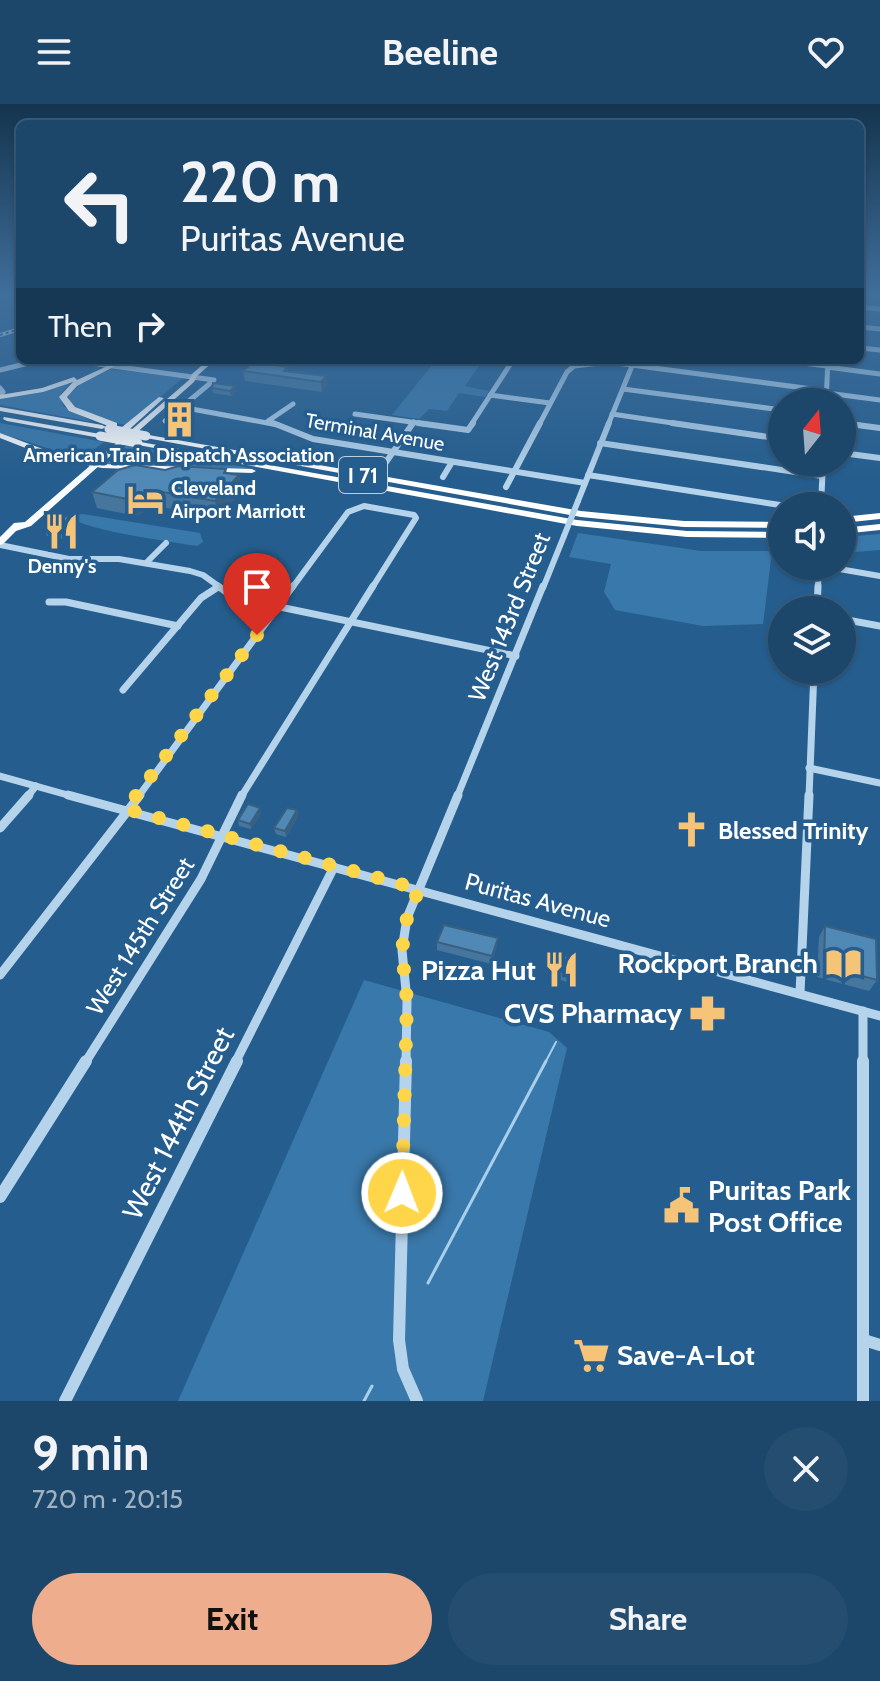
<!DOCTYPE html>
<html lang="en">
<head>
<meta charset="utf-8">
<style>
	:root { --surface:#1c466a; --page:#254d70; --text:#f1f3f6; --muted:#a0b1c1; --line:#3a5e7e; --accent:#eead8d }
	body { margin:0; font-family:Cabin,sans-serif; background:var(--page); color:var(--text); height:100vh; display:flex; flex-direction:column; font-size:30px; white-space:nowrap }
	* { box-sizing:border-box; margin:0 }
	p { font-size:26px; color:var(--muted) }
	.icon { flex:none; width:44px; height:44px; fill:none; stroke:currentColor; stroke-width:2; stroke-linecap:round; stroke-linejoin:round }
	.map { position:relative; height:1297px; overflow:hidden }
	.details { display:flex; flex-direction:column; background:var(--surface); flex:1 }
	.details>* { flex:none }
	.top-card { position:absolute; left:16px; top:16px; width:848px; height:244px; border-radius:12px; box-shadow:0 2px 6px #0004,0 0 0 2px var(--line); background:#1c466a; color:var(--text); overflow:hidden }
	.needle { width:52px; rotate:17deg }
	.tools { position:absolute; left:768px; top:284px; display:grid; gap:16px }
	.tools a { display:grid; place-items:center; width:88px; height:88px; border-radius:50%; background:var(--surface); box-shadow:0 2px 6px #0004,0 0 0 2px var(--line); font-size:40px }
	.pin { position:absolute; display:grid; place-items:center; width:68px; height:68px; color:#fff; margin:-82px -34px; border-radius:50% 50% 50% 0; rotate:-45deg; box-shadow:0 0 8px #0007 }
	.pin .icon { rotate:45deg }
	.me { position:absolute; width:88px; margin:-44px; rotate:1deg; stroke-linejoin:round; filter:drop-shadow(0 0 6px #0008) }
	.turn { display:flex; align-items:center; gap:28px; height:168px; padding:0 32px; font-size:36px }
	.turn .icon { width:104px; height:104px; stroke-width:2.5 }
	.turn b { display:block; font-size:56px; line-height:68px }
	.then { display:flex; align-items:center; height:76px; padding:0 32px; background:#0003; gap:16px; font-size:30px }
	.round { display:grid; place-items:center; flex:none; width:84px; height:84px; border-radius:42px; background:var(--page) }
	.head { display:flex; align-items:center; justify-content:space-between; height:136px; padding:0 32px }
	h1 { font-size:48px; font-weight:700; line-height:60px }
	.primary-button { display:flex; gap:16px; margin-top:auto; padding:16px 32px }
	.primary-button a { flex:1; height:92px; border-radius:48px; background:var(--accent); color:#111; font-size:32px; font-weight:700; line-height:92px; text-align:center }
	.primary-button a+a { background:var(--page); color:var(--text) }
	header { display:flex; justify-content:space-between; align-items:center; height:104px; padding:0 32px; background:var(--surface); font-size:36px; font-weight:700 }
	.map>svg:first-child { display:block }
	.green { fill:#3978aa }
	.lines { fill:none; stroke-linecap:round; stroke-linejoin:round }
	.stream-far1 { stroke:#a9cfec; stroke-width:2 }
	.stream { stroke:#a9cfec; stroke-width:3 }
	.minor-far4 { stroke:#b5d3eb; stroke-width:5 }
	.minor-far3 { stroke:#b5d3eb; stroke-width:6 }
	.minor-far2 { stroke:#b5d3eb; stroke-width:7 }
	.minor-far1 { stroke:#b5d3eb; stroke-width:9 }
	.minor { stroke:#b5d3eb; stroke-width:12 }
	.major { fill:#f9fcff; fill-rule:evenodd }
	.highway { fill:#fff; fill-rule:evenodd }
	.rail-casing { stroke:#fff; stroke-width:4 }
	.rail { stroke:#255e8e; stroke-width:2; stroke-dasharray:3; stroke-linecap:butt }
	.minor-bridge { stroke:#b5d3eb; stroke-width:6 }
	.highway-bridge { stroke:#fff; stroke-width:9 }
	.wall { fill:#46769d }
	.shaded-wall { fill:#39607f }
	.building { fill:#5189b6; stroke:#39607f; stroke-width:2 }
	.route { stroke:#ffd54a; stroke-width:14; stroke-dasharray:0 25.2 }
	.labels { text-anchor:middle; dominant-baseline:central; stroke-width:7; stroke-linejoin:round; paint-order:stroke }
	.far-street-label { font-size:20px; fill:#fff; stroke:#255e8e }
	.far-poi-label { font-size:20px; font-weight:bold; fill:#fff; stroke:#255e8e }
	.shield { fill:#255e8e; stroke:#becfdd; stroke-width:2 }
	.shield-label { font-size:22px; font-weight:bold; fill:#fff }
	.street-label { font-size:24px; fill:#fff; stroke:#255e8e }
	.poi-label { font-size:24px; font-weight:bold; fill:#fff; stroke:#255e8e; text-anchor:start }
	.near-poi-label { font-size:28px; font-weight:bold; fill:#fff; stroke:#255e8e; text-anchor:end }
	.near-street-label { font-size:28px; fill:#fff; stroke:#255e8e }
</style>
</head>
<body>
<header><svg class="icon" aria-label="menu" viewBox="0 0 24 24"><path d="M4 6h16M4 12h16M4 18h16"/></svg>Beeline<svg class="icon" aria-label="heart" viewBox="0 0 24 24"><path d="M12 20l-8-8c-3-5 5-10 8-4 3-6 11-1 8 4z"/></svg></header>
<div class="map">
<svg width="880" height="1297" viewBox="0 0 880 1297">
	<rect width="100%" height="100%" fill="#255e8e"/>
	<!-- green -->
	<g class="green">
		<path d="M436,256H483L465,282L489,287L485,293L459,289L447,307L429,305L419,315L392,311Z"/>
		<path d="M111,265L183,274L127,321C108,317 74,313 68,292L81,279Z"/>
		<path d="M72,277L61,289L63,302L93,318L0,301V294Z"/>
		<path d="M0,319L104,338L82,355L0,329Z"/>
		<path d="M127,341L254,365L106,360Z"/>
		<path d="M83,410L200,429L203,438L197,442C174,438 80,426 69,412Z"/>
		<path d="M578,429L701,447H772L763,520L703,522L615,506L604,488L611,460L569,453Z"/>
		<path d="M880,430V446L842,449V433Z"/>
		<path d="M364,876L549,928L567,944L483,1297H178Z"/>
	</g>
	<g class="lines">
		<!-- stream-far1 -->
		<path class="stream-far1" d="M545,959L556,938"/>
		<!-- stream -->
		<g class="stream">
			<path d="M428,1179L546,957"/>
			<path d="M364,1297L372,1282"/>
		</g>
		<!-- minor-far4 -->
		<g class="minor-far4">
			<path d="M860,203L880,205"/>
			<path d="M860,223L880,225"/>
			<path d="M860,244L880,246"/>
			<path d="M69,256L214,276L165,317"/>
			<path d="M778,256L827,262"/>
			<path d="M827,263L880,270"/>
			<path d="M0,266L41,256"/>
			<path d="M0,284L3,288L0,291"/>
			<path d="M623,285L782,306"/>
			<path d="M827,289L880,296"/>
			<path d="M490,291L550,299"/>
			<path d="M826,298L828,256"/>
			<path d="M181,303L278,321"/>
			<path d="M355,310L432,321"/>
			<path d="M612,310L686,321"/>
			<path d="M268,317L293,300"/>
			<path d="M842,319L856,321"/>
			<path d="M412,321L414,318"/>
			<path d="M471,321L513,256"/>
			<path d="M539,321L567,268L574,262L609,258L827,287"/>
			<path d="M608,321L634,257"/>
		</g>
		<!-- minor-far3 -->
		<g class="minor-far3">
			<path d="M273,319L313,335L585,379"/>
			<path d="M418,319L468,326L473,319"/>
			<path d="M672,319L782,335"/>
			<path d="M842,319L880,324"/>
			<path d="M600,339L822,372"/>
			<path d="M842,349L880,354"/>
			<path d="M382,364L413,319"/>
			<path d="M588,371L780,401"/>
			<path d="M443,373L452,358"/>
			<path d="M506,383L540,319"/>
			<path d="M578,397L609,319"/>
			<path d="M821,402L823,358"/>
			<path d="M0,441L69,455H119L190,467L203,471L221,484"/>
			<path d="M146,459L166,439"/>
			<path d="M822,462L880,472"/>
			<path d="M292,484L348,408L364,402L414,411L416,414L372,484"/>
			<path d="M543,484L564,432"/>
			<path d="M818,484L819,462"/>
		</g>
		<!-- minor-far2 -->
		<g class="minor-far2">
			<path d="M218,482L230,491L246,496L516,552"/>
			<path d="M49,498H66L178,522"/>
			<path d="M817,506L818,482"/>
			<path d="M842,515L880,522"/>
			<path d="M123,586L201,494L218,483"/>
			<path d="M809,664L880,679"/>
			<path d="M0,672L75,693"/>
			<path d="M27,693L36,682"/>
			<path d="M138,693L293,482"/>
			<path d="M241,693L373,482"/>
			<path d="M457,693L543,482"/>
			<path d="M809,693L814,566"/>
		</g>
		<!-- minor-far1 -->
		<g class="minor-far1">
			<path d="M68,691L880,912"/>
			<path d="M0,724L29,691"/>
			<path d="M0,871L140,691"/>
			<path d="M800,889L809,691"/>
			<path d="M863,907V959"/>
			<path d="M85,959L201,775L242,691"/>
			<path d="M235,959L334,763"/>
			<path d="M406,959L407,897L402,846L407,814L458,691"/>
		</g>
		<!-- minor -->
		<g class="minor">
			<path d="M406,957L399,1236L403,1265L417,1297"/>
			<path d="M863,957V1297"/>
			<path d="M0,1093L86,957"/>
			<path d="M864,1236L880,1241"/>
			<path d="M65,1297L237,957"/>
		</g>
		<!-- major -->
		<g class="major">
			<path d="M208,256H215L197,272L194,278L31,422L16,427L3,440L0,441V433L14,419L25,418L189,276L192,270Z"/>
			<path d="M159,293L164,294L122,332H116V328Z"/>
		</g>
		<!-- highway -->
		<g class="highway">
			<path d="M116,258L121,259L77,282L67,293L75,303L117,319V323H111L69,307L59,293L73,278L43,288L0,295V291L42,284L74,273L77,276Z"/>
			<path d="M0,303L102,321L106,323L102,325L0,307Z"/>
			<path d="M4,313L100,330L104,332L100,334L7,317L3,315Z"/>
			<path d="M0,329L56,350L102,360L252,365L256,367L252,369L102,364L51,354L0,334Z"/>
			<path d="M143,330L581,407L684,417L782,418V424L684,423L581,413L146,334L142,332Z"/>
			<path d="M135,337L577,416L687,427L782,428V434L687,433L577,422L138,341L134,339Z"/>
			<path d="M880,409V415L842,419V413Z"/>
			<path d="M880,420V426L842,430V424Z"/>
		</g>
		<defs>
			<path id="rail" d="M0,231L20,225"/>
		</defs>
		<!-- rail casing -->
		<use href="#rail" class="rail-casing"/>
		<!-- rail -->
		<use href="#rail" class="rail"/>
		<!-- minor-bridge -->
		<path class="minor-bridge" d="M564,432L578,397"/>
		<!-- highway-bridge -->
		<g class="highway-bridge">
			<path d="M109,325L146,332"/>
			<path d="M100,332L138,339"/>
		</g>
	</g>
	<!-- wall -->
	<g class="wall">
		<path d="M269,258L270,260L288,267L326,272L327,282L322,288L245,277L243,267Z"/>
		<path d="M212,284L236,287L231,292L213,289Z"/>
		<path d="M186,309L187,314L181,319L172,318L171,313Z"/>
		<path d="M226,365V369L239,371L242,387L218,413L155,402L136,412L97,404L92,388Z"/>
		<path d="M76,422L63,435L47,432L44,423Z"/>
		<path d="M297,706L298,712L286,733L276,730L274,724Z"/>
		<path d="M261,709L251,725L239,722L238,716Z"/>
		<path d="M825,822L877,876L869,887L817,873L819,833Z"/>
		<path d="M437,838L497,842L491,860L437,846Z"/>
		<path d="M574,854L567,878L554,874L552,870L553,862Z"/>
	</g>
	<!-- shaded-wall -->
	<g class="shaded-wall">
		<path d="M326,272L327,282L322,288L321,278Z"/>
		<path d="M235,282L236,287L231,292L230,287Z"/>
		<path d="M186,309L187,314L181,319L180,314Z"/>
		<path d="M226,365L229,381L239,371L242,387L218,413L215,397Z"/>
		<path d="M151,386L155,402L136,412L132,396Z"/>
		<path d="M74,414L76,422L63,435L60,426Z"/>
		<path d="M260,704L261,709L251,725L250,720Z"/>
		<path d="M297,706L298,712L286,733L285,727Z"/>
		<path d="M498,834L497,842L491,860L492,852Z"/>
	</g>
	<!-- building -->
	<g class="building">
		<path d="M253,258H269L267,260L288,263L284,267L326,272L321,278L243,267Z"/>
		<path d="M213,279L235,282L230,287L212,284Z"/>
		<path d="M178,308L186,309L180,314L171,313Z"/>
		<path d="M135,361L165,366L179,362L226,365L224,369L239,371L215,397L151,386L132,396L92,388L118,366Z"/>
		<path d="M58,411L74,414L60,426L44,423Z"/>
		<path d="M248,700L260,704L250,720L238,716Z"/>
		<path d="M287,704L297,706L285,727L274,724Z"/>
		<path d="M444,821L498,834L492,852L437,838Z"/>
		<path d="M825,822L876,835L877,876L824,862Z"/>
		<path d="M557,850L574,854L569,870L556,866L553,862Z"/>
	</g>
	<!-- sky -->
	<linearGradient id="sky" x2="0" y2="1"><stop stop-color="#14344e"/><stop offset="0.51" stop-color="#406e9b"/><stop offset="1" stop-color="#406e9b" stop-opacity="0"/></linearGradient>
	<rect width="880" height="374" fill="url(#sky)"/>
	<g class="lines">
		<!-- route -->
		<path class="route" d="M257,531L126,705L419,785L407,814L402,846L407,897L402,1089"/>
	</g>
	<!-- icons -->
	<defs>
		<symbol id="building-bare" viewBox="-9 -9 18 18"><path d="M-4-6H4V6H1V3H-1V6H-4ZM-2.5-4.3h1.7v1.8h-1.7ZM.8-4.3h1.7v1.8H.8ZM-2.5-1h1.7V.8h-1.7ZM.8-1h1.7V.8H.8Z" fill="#f5c479" stroke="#255e8e" stroke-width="2.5" paint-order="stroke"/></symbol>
		<symbol id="hotel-bare" viewBox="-9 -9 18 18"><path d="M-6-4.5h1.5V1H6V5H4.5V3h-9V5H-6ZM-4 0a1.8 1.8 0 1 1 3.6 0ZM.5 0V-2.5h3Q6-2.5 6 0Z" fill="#f5c479" stroke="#255e8e" stroke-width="2.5" paint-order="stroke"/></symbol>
		<symbol id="restaurant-bare" viewBox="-9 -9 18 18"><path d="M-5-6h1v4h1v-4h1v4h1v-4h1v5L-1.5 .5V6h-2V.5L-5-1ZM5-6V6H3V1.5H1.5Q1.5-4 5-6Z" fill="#f5c479" stroke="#255e8e" stroke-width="2.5" paint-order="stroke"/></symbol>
		<symbol id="church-bare" viewBox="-9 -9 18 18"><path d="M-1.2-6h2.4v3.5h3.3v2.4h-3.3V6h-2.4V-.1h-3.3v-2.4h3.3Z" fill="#f5c479" stroke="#255e8e" stroke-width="2.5" paint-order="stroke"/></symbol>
		<symbol id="library-bare" viewBox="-9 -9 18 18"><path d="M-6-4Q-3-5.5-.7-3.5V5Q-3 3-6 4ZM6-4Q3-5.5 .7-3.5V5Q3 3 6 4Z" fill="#f5c479" stroke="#255e8e" stroke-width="2.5" paint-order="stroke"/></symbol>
		<symbol id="pharmacy-bare" viewBox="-9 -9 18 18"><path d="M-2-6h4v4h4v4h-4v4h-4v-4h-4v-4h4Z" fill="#f5c479" stroke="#255e8e" stroke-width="2.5" paint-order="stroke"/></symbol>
		<symbol id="civic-bare" viewBox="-9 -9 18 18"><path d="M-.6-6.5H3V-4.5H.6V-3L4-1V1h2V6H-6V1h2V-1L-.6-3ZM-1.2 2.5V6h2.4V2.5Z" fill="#f5c479" stroke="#255e8e" stroke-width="2.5" paint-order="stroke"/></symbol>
		<symbol id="supermarket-bare" viewBox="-9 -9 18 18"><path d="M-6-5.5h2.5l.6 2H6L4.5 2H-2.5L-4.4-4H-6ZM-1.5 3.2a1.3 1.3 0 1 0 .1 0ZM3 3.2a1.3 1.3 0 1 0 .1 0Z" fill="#f5c479" stroke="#255e8e" stroke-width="2.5" paint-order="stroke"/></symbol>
	</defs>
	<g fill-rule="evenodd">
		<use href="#building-bare" x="154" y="290" width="51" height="51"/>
		<use href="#hotel-bare" x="120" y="370" width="51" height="51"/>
		<use href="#restaurant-bare" x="36" y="402" width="51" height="51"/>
		<use href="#church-bare" x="666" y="700" width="51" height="51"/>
		<use href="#library-bare" x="818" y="834" width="51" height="51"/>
		<use href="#restaurant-bare" x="536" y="840" width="51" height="51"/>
		<use href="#pharmacy-bare" x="682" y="884" width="51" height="51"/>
		<use href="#civic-bare" x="656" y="1076" width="51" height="51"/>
		<use href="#supermarket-bare" x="566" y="1226" width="51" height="51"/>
	</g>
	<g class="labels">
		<!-- far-street labels -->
		<g class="far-street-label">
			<text transform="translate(375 328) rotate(10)">Terminal Avenue</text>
		</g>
		<!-- far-poi labels -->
		<g class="far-poi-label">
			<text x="179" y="351">American Train Dispatch Association</text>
			<text x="171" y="384" text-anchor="start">Cleveland<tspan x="171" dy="23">Airport Marriott</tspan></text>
			<text x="62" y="462">Denny's</text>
		</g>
		<!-- shield labels -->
		<rect class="shield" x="339" y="353" width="48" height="36" rx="6"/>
		<g class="shield-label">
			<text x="363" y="371">I 71</text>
		</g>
		<!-- street labels -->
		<g class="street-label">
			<text transform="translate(509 513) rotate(-68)">West 143rd Street</text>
			<text transform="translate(538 796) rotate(15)">Puritas Avenue</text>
			<text transform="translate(140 832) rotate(-58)">West 145th Street</text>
		</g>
		<!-- poi labels -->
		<g class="poi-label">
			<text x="718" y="726">Blessed Trinity</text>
		</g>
		<!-- near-poi labels -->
		<g class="near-poi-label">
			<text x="818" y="859">Rockport Branch</text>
			<text x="536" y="866">Pizza Hut</text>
			<text x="682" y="909">CVS Pharmacy</text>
			<text x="708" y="1086" text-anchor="start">Puritas Park<tspan x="708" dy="32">Post Office</tspan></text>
			<text x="617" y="1251" text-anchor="start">Save-A-Lot</text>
		</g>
		<!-- near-street labels -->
		<g class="near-street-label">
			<text transform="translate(178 1019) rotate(-63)">West 144th Street</text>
		</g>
	</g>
</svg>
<div class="tools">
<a><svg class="needle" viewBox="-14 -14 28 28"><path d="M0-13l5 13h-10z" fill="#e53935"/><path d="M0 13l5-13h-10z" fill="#a0b1c1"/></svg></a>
<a><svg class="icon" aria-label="sound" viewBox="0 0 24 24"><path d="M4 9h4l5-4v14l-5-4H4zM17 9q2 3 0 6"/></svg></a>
<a><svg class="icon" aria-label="layers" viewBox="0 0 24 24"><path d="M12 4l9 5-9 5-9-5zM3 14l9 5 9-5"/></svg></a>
</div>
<div class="pin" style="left:257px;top:531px;background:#d93025"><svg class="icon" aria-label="arrive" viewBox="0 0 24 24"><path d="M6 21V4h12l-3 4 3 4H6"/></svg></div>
<svg class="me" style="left:402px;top:1089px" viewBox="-20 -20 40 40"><circle r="17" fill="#ffd54a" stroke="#fff" stroke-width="3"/><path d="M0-11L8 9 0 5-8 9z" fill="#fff"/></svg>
<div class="top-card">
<div class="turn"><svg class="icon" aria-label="left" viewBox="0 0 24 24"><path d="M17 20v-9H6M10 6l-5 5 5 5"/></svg><div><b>220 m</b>Puritas Avenue</div></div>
<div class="then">Then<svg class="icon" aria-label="right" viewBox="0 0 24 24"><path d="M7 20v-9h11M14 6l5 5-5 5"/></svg></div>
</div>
</div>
<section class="details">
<div class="head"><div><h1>9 min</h1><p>720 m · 20:15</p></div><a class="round"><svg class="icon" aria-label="close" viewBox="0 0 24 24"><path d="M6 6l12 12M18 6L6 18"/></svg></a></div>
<div class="primary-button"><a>Exit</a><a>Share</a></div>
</section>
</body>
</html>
